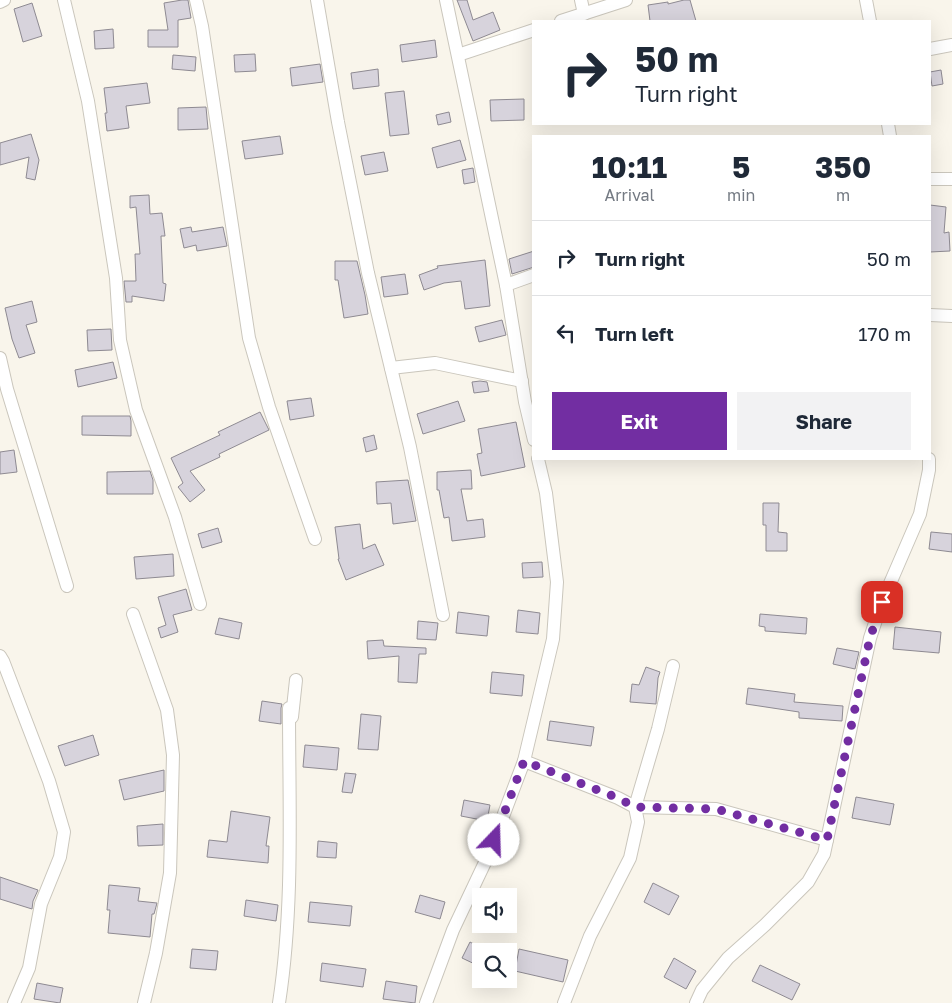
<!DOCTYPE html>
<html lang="en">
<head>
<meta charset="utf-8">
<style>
	:root { --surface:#fff; --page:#f2f2f3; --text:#1f2937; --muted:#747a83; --line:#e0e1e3; --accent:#722ea2 }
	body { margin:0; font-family:"Golos Text",sans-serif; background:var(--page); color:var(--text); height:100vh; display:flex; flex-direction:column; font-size:19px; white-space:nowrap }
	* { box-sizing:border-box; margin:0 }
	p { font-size:16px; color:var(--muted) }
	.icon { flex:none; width:28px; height:28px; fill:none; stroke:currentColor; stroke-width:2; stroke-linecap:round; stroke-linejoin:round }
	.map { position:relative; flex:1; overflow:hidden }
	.panel { position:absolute; left:532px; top:135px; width:399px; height:325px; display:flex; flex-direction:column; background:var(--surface); border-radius:0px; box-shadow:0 5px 20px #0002 }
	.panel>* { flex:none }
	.hud { position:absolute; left:532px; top:20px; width:399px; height:105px; border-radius:0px; box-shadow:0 5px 20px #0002; background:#fff; color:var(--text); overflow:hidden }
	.tools { position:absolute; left:472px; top:888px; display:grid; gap:10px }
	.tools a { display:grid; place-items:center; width:45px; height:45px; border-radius:0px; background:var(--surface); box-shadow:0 5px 20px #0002; font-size:25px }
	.pin { position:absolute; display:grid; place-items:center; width:42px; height:42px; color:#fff; margin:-21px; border-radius:10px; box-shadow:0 2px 8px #0006 }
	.me { position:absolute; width:55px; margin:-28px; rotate:21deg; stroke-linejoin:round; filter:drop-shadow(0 0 4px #0008) }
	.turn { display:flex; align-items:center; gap:18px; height:105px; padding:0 20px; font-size:22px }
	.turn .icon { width:65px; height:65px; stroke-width:2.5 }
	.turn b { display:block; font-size:35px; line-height:42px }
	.eta { display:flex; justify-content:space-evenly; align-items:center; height:85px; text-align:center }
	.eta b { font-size:30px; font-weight:700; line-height:35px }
	.primary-button { display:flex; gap:10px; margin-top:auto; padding:10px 20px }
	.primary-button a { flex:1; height:58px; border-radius:0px; background:var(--accent); color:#fff; font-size:20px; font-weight:700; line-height:58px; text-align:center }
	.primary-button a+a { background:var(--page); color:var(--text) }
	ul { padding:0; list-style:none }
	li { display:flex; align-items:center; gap:15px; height:75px; padding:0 20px; border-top:1px solid var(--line) }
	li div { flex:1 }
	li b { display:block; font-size:19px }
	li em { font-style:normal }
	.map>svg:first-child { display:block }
	.building { fill:#d7d3dc; stroke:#8e8a92 }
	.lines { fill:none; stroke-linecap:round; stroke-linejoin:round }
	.street-casing { stroke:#cac6bc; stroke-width:14 }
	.street { stroke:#fff; stroke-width:12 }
	.route { stroke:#722ea2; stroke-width:9; stroke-dasharray:0 16.2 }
</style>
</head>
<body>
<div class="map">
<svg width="952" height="1003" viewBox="0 0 952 1003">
	<rect width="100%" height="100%" fill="#f9f5eb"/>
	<!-- building -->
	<g class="building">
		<path d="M182,0H188L191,18L178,20V47H148V30H168L164,3Z"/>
		<path d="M457,0H467L473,20L493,12L500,30L473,41Z"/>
		<path d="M684,0H690L696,21H650L648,5L668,2V4Z"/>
		<path d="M32,3L42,36L23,42L14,9Z"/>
		<path d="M113,29L114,48L95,49L94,31Z"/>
		<path d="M435,40L437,57L402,62L400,45Z"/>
		<path d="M255,54L256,71L235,72L234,55Z"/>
		<path d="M173,55L196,57L195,71L172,69Z"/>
		<path d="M320,64L323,82L292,86L290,68Z"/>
		<path d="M378,69L379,86L353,89L351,73Z"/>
		<path d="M941,70L943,84L932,86L930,72Z"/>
		<path d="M147,83L150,103L126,106L129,128L107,131L105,113H107L104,88Z"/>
		<path d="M404,91L409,134L390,136L385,93Z"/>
		<path d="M524,99V120L491,121L490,100Z"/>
		<path d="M206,107L208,129L178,130V108Z"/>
		<path d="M449,112L451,122L438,125L436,115Z"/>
		<path d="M31,134L39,160L35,180L26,178L29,157L0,165V143Z"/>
		<path d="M280,136L283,154L245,159L242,141Z"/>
		<path d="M460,140L466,160L437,168L432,148Z"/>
		<path d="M384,152L388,171L365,175L361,156Z"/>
		<path d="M473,168L475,182L464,184L462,170Z"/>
		<path d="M149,195L150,214L162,213L165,236H161L163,283L166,284L164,301L132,296V302H126L124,281H136L135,254H140L136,207L130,208V196Z"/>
		<path d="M930,205L946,207L944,233L949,232L950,251L930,252Z"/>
		<path d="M191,227L192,232L223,227L227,246L197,251L196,245L184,248L180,229Z"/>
		<path d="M534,251V267L512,274L509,259Z"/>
		<path d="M485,260L490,306L465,309L461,281L444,283L424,290L419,275L438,268L437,266Z"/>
		<path d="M335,261H357L365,295L368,314L344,318L338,280H335Z"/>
		<path d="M405,274L408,294L384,297L381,277Z"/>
		<path d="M32,301L37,322L26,325L35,353L19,358L12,339L5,308Z"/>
		<path d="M502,320L506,335L479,342L475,327Z"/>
		<path d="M111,329L112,350L88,351L87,330Z"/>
		<path d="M113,362L117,378L78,387L75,370Z"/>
		<path d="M480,381L487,382L489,391L474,393L472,382Z"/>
		<path d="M311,398L314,416L290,420L287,401Z"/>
		<path d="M458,401L465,421L423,434L417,414Z"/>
		<path d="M260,412L269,430L219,454L220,457L190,471L205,490L190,502L178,487L183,483L171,458L220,435L218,432Z"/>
		<path d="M82,416H130L131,421V436L82,435Z"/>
		<path d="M516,422L525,467L481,476L477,454L482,453L478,429Z"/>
		<path d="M374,435L377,449L366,452L363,438Z"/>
		<path d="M14,450L17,472L0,474V452Z"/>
		<path d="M471,470L472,489H461L467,521L483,519L485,537L452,541L449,517L444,518L439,490H437V472Z"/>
		<path d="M150,471L153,480V494H107V472Z"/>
		<path d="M408,480L416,521L393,524L391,503L377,504L376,482Z"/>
		<path d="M763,503H779L778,532L787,533V551H766V525H763Z"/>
		<path d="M360,524L363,549L375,544L384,565L346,580L338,559H339L335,527Z"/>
		<path d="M218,528L222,542L202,548L198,534Z"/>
		<path d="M931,532L952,534V552L929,549Z"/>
		<path d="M173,554L174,576L136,579L134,557Z"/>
		<path d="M542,562L543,577L523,578L522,563Z"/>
		<path d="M186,589L192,610L173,615L178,632L161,638L158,628L166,625L158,597Z"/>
		<path d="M518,610L540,613L538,634L516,632Z"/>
		<path d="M458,612L489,616L487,636L456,633Z"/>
		<path d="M760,614L807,618L806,634L765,631V627L759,626Z"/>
		<path d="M219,618L242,623L239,639L215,634Z"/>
		<path d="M418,621L438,623L436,640L417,639Z"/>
		<path d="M895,627L941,632L939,653L893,649Z"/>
		<path d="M383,640L384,646L426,648V654H419L417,683L398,682L399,656L368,659L367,641Z"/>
		<path d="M837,648L859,652L855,669L833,664Z"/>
		<path d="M646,667L660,672L658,678L656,704L630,702L632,684L639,685Z"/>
		<path d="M492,672L524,675L522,696L490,693Z"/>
		<path d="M748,688L795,694L794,702L843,706L842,721L799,718V712L746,704Z"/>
		<path d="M262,701L282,704L281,708V724L259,721Z"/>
		<path d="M361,714L381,716L378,750L358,749Z"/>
		<path d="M550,721L594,727L591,746L547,740Z"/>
		<path d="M93,735L99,755L65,766L58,746Z"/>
		<path d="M305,745L339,748L337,770L303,767Z"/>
		<path d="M164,770V791L124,800L119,780Z"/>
		<path d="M345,773L356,774L352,793L342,792Z"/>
		<path d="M856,797L894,804L890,825L852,818Z"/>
		<path d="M464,800L490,805L487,821L461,816Z"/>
		<path d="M231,811L270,817L266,846H269L268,863L207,857L209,840L227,842Z"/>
		<path d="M163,824V845L138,846L137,826Z"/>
		<path d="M318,841L337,843L336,858L317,857Z"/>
		<path d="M0,877L38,890L33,901L32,909L0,899Z"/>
		<path d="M653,883L679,896L669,915L644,902Z"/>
		<path d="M109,885L140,888L138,901L157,903L154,914H152L150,937L108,933L110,910H107Z"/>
		<path d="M420,895L445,902L440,919L415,912Z"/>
		<path d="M246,900L278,905L276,921L244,916Z"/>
		<path d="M310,902L352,906L350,926L308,922Z"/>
		<path d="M470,942L481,948V967L462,958Z"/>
		<path d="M192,949L218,951L216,970L190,968Z"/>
		<path d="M519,949L568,960L563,982L515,971Z"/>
		<path d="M674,958L696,971L686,989L664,977Z"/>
		<path d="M322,963L366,969L363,987L320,981Z"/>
		<path d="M760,965L800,984L792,1000L752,981Z"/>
		<path d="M386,981L417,986L415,1003L383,999Z"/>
		<path d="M37,983L63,988L60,1003L34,999Z"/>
	</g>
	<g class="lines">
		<defs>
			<g id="street">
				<path d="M64,0L88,101L116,278L120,340L136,410L175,517L200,604"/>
				<path d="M196,0L202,26L249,338L269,407L315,539"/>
				<path d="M317,0L338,122L368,273L410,447L443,615"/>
				<path d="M446,0L506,285L525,402L534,440"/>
				<path d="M581,0L584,14"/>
				<path d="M866,0L870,21"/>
				<path d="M0,2L4,0"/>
				<path d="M561,21L626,0"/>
				<path d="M930,49L952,45"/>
				<path d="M458,55L534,30"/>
				<path d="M888,124L890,136"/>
				<path d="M930,179H952"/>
				<path d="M506,285L534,275"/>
				<path d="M930,315L952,316"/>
				<path d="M0,358L7,389L67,586"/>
				<path d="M391,368L435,363L522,381"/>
				<path d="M133,614L167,710L173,755L170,873L156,953L144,1003"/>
				<path d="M0,656L3,661L49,781L64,832L60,857L41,904L29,968L14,1003"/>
				<path d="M673,666L658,729L635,807L716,809L827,840"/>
				<path d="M292,717L296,680"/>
				<path d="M524,761L618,798L635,807L638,822L630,858L590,936L564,1003"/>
				<path d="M279,1003C294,905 289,806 289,708"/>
				<path d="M426,1003L453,930L488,856L524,761L553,639L557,582L546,493L538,459"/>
				<path d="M696,1003L702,990L728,958L765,925L808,882L824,854L870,638L882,602L920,514L929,470V459"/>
			</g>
		</defs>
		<!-- street casing -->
		<use href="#street" class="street-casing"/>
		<!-- street -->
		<use href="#street" class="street"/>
	</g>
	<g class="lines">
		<!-- route -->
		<path class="route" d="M494,840L524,761L618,798L635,807L716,809L827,840L870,638L882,602"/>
	</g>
</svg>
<div class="tools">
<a><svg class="icon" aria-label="sound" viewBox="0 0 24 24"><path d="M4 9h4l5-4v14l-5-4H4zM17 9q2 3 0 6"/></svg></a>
<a><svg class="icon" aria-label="search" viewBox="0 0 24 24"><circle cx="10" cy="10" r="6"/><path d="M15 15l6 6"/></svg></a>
</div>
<div class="pin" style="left:882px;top:602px;background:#d93025"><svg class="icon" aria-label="arrive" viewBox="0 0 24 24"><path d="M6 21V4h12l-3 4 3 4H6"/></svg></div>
<svg class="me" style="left:494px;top:840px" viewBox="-20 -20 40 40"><circle r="19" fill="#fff"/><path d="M0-13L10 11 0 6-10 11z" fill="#722ea2"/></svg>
<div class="hud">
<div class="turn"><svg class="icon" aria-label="right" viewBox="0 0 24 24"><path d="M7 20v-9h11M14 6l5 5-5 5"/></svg><div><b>50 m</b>Turn right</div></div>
</div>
<section class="panel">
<div class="eta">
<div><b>10:11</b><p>Arrival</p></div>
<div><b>5</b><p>min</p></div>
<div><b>350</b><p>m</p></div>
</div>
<ul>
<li><svg class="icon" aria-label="right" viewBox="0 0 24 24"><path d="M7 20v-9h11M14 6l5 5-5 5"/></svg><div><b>Turn right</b></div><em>50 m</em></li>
<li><svg class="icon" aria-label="left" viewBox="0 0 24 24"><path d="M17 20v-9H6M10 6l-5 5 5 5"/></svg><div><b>Turn left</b></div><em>170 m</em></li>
</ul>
<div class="primary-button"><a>Exit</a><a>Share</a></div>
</section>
</div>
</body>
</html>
